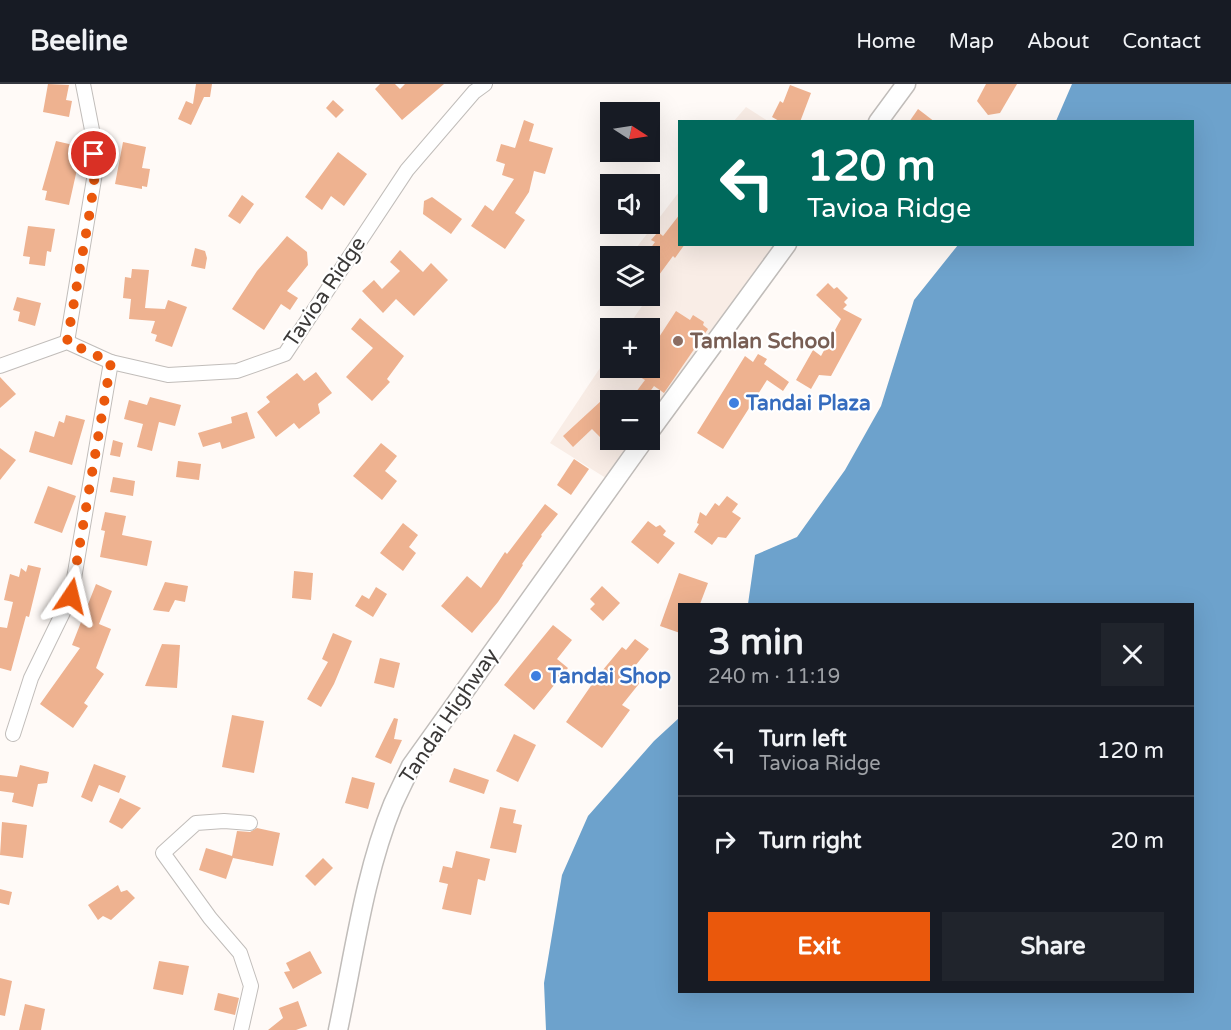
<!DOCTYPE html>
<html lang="en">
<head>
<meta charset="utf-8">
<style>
	:root { --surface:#171b24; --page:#20242c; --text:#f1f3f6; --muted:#9ea1a6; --line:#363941; --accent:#ea580c }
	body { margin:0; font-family:"Varela Round",sans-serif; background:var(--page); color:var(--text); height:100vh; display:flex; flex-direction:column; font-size:22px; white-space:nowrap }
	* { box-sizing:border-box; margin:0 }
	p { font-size:20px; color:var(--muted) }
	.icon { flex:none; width:33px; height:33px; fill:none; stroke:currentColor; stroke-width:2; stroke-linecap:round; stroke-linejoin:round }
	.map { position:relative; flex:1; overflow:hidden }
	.details { position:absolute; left:678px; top:519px; width:516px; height:390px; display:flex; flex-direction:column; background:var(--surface); border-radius:0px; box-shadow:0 6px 24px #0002 }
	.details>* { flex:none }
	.hud { position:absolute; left:678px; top:36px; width:516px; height:126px; border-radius:0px; box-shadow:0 6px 24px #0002; background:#00695c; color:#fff; overflow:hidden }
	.needle { width:39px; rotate:102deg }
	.buttons { position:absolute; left:600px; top:18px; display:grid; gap:12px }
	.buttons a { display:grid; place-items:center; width:60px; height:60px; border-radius:0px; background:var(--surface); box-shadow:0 6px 24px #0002; font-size:30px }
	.pin { position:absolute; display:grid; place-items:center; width:51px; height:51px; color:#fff; margin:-26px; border:3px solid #fff; border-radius:50%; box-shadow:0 2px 6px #0007 }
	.me { position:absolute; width:66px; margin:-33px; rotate:10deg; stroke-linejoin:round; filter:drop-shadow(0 0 4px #0008) }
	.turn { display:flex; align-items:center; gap:21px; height:126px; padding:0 30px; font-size:27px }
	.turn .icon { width:78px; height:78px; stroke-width:2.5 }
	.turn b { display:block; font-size:42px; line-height:51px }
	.round { display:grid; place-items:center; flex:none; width:63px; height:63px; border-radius:0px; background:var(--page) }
	.overview { display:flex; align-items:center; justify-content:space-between; height:102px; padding:0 30px }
	h1 { font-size:36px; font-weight:700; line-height:45px }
	.button { display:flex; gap:12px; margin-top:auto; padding:12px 30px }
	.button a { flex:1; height:69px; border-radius:0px; background:var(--accent); color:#fff; font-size:24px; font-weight:700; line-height:69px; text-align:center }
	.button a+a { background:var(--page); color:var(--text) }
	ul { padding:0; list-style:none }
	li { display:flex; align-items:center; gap:18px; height:90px; padding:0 30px; border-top:2px solid var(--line) }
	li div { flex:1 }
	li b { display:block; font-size:22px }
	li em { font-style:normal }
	header { display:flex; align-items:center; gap:36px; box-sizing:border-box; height:84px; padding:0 30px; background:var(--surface); border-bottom:2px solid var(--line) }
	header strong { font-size:28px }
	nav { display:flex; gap:33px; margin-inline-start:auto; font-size:21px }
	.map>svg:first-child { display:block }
	.built { fill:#f9ede6 }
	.water { fill:#6da2cc }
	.building { fill:#eeb290 }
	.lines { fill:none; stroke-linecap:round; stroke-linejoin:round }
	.minor-casing { stroke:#c1bdba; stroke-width:16 }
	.major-casing { stroke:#c1bdba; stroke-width:21 }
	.minor { stroke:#fff; stroke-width:14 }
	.major { stroke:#fff; stroke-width:18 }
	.route { stroke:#ea580c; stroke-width:10; stroke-dasharray:0 18 }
	.education-dot { fill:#8d6e63; stroke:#fff; stroke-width:2 }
	.shop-dot { fill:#3f7fe0; stroke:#fff; stroke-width:2 }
	.labels { text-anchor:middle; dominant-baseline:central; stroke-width:4.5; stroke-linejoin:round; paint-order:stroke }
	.street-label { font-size:21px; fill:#3b3938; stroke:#fff }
	.education-label { font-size:21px; font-weight:bold; fill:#785e54; stroke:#fff; text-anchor:start }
	.shop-label { font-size:21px; font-weight:bold; fill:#366cbe; stroke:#fff; text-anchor:start }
</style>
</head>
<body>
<header>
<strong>Beeline</strong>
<nav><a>Home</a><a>Map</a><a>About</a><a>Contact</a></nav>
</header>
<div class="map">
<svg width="1231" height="946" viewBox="0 0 1231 946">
	<rect width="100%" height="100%" fill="#fffaf7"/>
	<!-- built -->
	<g class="built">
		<path d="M746,23L768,37H734Z"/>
		<path d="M679,108L680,160L774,161L650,338V316H610V356H637L609,396L550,359L610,269V284H650V244H627L657,200L650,195V172H630Z"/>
	</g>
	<!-- water -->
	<path class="water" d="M1072,0H1231V946H546L544,899L562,791L588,732L654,657L679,634L680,908H1192V520H748L755,471L797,453L845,386L881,322L914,216L958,161L1192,160V38L1056,37Z"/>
	<!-- building -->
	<g class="building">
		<path d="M48,0L69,1L66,16L72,17L69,33L43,28Z"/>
		<path d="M196,0H212L210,13H204L191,41L178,35L186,17L193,20Z"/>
		<path d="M380,0H395L400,5L405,0H444L402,36L375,5Z"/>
		<path d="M986,0H1017L1000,29L988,31L977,17Z"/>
		<path d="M790,1L811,9L800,38H781L772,33L780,17L783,19Z"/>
		<path d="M333,16L344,26L336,34L326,24Z"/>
		<path d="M918,25L935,38H909Z"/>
		<path d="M524,36L534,40L529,57L553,64L545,90L534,87L529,108L515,129L525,136L505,165L471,142L485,121L493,127L514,95L502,91L505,80L496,77L501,60L515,64Z"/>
		<path d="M56,57L82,63L69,121L45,116L47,107L42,106Z"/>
		<path d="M123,58L146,63L142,84L150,85L147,103L142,102V105L115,100Z"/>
		<path d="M338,68L367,90L344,122L331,112L322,126L305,113Z"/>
		<path d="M242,111L254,120L240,140L228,132Z"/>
		<path d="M432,113L462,135L451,150L423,130L424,117Z"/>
		<path d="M680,130V160H685L675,174L673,172L659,191L650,185V172H645L655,158L651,156L658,148L663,152Z"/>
		<path d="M28,142L55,145L51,168L47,167L45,182L29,180L30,173L23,172Z"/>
		<path d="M287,152L307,168L308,181L287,207L298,214L290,226L281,220L264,246L232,225L257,187Z"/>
		<path d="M195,164L205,167L207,174L205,185L191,182Z"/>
		<path d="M400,166L423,188L431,179L448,196L414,232L396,215L383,229L362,207L374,196L382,205L400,187L390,178Z"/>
		<path d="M132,185L149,186L145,224L165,225L168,216L187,223L172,263L155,257L157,251L151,249L155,237L129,235L131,215L123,214L125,193L131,194Z"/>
		<path d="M828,199L834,205L837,203L848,214L844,218L847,221L843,225L862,235L831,292L819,291L811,305L796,296L813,266L821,272L841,235L816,211Z"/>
		<path d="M17,213L41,219L35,242L18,237L20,228L13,226Z"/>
		<path d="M676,227L690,236L693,231L704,238L703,241L708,245L664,309L654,302L644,316H630L645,296L625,284H650V267Z"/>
		<path d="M360,234L404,272L387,295L390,298L372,317L346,293L373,264L351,245Z"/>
		<path d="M758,270L767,275L764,280L789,298L783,307L767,296L723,365L697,349L745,272L753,278Z"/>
		<path d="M316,288L332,309L318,320L320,329L299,345L294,339L276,353L257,328L270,318L266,313L297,289L304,297Z"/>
		<path d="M0,293L16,310L0,324Z"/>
		<path d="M150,313L181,321L175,342L159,338L152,367L137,363L143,340L124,335L129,316L147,321Z"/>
		<path d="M601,317L610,328V353L605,358L592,345L573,363L563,352Z"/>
		<path d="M247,328L255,354L222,365L220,358L203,363L198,349L232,339L231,333Z"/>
		<path d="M66,331L85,336L72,381L29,368L35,347L54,353L59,337L64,339Z"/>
		<path d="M113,356L123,359L120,373L110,371Z"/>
		<path d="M381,359L397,372L385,387L397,397L382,416L353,392Z"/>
		<path d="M0,364L16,376L0,396Z"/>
		<path d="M574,375L589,385L571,411L557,401Z"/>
		<path d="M178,377L201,380L199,396L176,393Z"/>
		<path d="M113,393L135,397L133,412L110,408Z"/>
		<path d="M48,402L76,412L62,449L34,439Z"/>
		<path d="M727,412L738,420L732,428L741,434L726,454L718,453L712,461L694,448L699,440L697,439L700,428L706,432L715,419L719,422Z"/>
		<path d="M545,420L558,430L541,451L542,452L522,480L523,481L498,518L472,549L441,522L467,492L481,504L505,468L507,470Z"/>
		<path d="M105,428L126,432L122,451L152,457L147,482L100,473L105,447L101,446Z"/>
		<path d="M648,437L656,443L660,441L666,447L663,451L675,459L658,480L631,458Z"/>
		<path d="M403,439L418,451L409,463L416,469L403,487L380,469Z"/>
		<path d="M28,481L41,484L29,533L26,532L11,587L0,584V543L7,544L13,518L4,516L10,490L19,493L21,484L26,488Z"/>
		<path d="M294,487L313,489L311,516L292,514Z"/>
		<path d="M679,489L708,499L700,520H680V549L660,542Z"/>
		<path d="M165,498L188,502L185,518L175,516L169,528L153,526Z"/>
		<path d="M96,500L112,507L99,540L111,545L96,584L104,590L84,619L88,622L73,644L40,620L80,564L72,561Z"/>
		<path d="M602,502L620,519L603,537L590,525L595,520L590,515Z"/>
		<path d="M376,503L387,510L373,533L355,522L362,511L369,515Z"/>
		<path d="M553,541L572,556L557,575L568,584L534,626L504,601Z"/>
		<path d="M333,549L352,557L334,600L321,623L307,615L328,578L322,575Z"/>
		<path d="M635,555L649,565L635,582L646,591L622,621L630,626L602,664L566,638L597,593L622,563L626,566Z"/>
		<path d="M162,560L180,561L177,604L145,602Z"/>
		<path d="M380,574L400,579L394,604L374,599Z"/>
		<path d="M232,631L264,637L254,689L222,683Z"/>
		<path d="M394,634L398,635L394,655L402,656L391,680L375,673Z"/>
		<path d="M514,650L536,661L518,698L496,687Z"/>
		<path d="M94,680L126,692L119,709L99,701L92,718L81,713Z"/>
		<path d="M20,681L49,688L47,699L38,700L33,723L12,718L14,709L0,707V691L17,693Z"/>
		<path d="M454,684L489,696L484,710L449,698Z"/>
		<path d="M352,693L375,699L368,725L345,719Z"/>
		<path d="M120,714L141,724L122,745L109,738Z"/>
		<path d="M500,723L516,726L513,739L522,741L516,769L490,764Z"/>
		<path d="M2,738L27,741L23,774L0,771Z"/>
		<path d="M257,744L280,749L273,782L233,774L226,795L199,786L206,764L232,772L237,747L250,748Z"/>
		<path d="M456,767L490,775L485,797L478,795L471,831L442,825L448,800L439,798L443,782L452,784Z"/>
		<path d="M323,774L333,784L315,802L305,792Z"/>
		<path d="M118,801L121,808L127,806L135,814L111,836L103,832L98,836L88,821Z"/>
		<path d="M0,805L12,808L9,821L0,819Z"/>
		<path d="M310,867L322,889L293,905L284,888L290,887L286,879Z"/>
		<path d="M159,877L189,882L183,911L153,905Z"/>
		<path d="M0,894L12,897L5,932L0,931Z"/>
		<path d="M218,909L239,914L235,931L214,926Z"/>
		<path d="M298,917L307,942L296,946H268L283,934L279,924Z"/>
		<path d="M25,920L45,925L41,946H19Z"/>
	</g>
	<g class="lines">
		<defs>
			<g id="minor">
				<path d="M67,258L95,89L93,51L83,0"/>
				<path d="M0,282L67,258L111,278L168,291L237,287L285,270L407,86L474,8L485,0"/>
				<path d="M13,650L31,594L71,512L111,278"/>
				<path d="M241,946L251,902L240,869L210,834L163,769L196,739L224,737L250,739"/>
			</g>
			<g id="major">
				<path d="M878,38L906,0"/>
				<path d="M650,347L787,160"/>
				<path d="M338,946C354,871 364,791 393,720C399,707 405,695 411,682L644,356"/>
			</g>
		</defs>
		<!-- minor casing -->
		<use href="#minor" class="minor-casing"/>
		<!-- major casing -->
		<use href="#major" class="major-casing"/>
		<!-- minor -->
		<use href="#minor" class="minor"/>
		<!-- major -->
		<use href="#major" class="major"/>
	</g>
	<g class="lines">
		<!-- route -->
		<path class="route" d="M71,512L111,278L67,258L91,121L95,89L94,70"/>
	</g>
	<!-- markers -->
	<circle class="education-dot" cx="678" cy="257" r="6"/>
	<g class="shop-dot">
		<circle cx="734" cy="319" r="6"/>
		<circle cx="536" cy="592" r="6"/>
	</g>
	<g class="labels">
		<!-- street labels -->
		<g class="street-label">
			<text transform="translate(325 208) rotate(-56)">Tavioa Ridge</text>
			<text transform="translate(449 632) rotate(-56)">Tandai Highway</text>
		</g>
		<!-- education labels -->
		<g class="education-label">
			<text x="690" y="257">Tamlan School</text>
		</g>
		<!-- shop labels -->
		<g class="shop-label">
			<text x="746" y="319">Tandai Plaza</text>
			<text x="548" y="592">Tandai Shop</text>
		</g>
	</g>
</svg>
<div class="buttons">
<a><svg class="needle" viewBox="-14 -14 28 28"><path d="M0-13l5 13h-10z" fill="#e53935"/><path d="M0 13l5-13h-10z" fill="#9ea1a6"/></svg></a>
<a><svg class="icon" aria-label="sound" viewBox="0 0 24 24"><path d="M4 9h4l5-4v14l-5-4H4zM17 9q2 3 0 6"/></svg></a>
<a><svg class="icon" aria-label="layers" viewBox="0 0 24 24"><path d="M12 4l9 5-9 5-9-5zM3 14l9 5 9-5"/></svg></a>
<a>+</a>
<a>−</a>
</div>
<div class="pin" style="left:94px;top:70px;background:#d93025"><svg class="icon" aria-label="arrive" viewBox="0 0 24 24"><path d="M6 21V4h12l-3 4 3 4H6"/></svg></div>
<svg class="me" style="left:71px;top:512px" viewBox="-20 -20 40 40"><path d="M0-17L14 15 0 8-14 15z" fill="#ea580c" stroke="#fff" stroke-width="4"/></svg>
<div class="hud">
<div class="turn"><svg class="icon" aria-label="left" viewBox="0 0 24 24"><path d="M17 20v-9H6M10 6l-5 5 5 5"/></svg><div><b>120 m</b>Tavioa Ridge</div></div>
</div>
<section class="details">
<div class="overview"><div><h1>3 min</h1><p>240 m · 11:19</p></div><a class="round"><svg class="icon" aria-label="close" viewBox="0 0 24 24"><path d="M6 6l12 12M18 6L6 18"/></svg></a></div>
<ul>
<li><svg class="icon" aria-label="left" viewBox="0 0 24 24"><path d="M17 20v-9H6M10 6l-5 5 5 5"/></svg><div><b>Turn left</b><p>Tavioa Ridge</p></div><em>120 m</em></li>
<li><svg class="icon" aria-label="right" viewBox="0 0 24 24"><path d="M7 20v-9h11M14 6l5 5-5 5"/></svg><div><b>Turn right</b></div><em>20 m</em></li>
</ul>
<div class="button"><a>Exit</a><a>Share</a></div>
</section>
</div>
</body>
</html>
